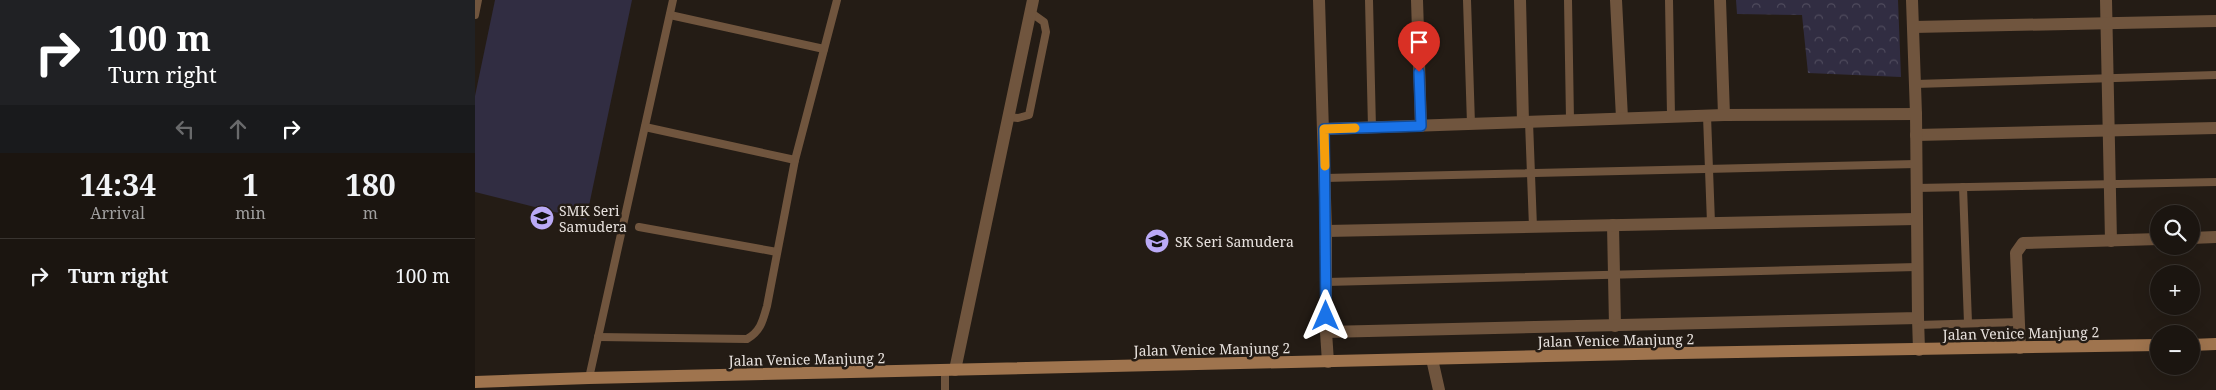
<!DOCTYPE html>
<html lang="en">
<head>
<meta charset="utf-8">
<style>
	:root { --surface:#1b1510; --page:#28221e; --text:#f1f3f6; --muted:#a09f9f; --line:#393430 }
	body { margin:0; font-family:"Noto Serif",serif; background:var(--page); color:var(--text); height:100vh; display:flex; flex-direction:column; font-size:19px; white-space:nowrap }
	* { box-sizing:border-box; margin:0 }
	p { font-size:16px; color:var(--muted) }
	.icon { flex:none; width:28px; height:28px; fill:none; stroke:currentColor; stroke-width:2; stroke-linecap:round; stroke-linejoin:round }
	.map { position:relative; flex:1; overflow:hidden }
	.side { display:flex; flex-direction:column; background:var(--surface); width:475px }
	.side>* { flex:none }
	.banner { background:#202124; color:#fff; overflow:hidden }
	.tools { position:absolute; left:1675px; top:205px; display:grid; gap:10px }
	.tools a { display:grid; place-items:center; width:50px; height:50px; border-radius:50%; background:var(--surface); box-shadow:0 5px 20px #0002,0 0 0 1px var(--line); font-size:25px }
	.pin { position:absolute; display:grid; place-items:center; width:42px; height:42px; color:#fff; margin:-51px -21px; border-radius:50% 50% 50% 0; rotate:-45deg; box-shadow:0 0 5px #0007 }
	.pin .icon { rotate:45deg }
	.me { position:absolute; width:55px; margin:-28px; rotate:0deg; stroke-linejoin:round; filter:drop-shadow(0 0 4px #0008) }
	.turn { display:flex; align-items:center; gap:18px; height:105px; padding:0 25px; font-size:22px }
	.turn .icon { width:65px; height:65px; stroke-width:2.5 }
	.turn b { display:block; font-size:35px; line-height:42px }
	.lanes { display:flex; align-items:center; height:48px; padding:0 25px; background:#0003; justify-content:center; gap:25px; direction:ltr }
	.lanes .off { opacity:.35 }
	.eta { display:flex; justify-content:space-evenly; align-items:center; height:85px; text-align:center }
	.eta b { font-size:30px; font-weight:700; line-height:35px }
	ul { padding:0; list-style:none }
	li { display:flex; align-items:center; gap:15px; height:75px; padding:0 25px; border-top:1px solid var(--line) }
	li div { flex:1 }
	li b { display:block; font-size:19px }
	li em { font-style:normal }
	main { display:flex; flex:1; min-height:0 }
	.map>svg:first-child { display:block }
	.green { fill:#312d42 }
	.park { fill:url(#park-crowns) }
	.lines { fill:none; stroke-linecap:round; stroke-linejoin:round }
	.lane { stroke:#70553e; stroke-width:8 }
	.street { stroke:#70553e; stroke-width:12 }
	.secondary { stroke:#9f744e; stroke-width:12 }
	.route-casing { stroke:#114b97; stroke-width:12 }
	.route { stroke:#1a73e8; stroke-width:9 }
	.slow { stroke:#f59e0b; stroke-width:9 }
	.labels { text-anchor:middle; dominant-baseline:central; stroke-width:5; stroke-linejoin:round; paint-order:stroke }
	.poi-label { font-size:14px; fill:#e7e1dd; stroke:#241c15; text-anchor:start }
	.street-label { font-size:14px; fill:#e7e1dd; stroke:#241c15 }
</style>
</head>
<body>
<main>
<section class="side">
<div class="banner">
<div class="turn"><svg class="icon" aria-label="right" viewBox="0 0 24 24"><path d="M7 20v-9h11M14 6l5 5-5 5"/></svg><div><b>100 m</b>Turn right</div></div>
<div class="lanes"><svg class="icon off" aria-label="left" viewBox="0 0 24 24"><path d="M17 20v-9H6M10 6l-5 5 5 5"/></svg><svg class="icon off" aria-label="ahead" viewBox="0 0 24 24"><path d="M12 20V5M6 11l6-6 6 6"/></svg><svg class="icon" aria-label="right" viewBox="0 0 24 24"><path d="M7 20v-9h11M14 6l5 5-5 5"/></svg></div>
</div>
<div class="eta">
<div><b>14:34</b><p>Arrival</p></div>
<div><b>1</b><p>min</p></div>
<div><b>180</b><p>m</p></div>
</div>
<ul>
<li><svg class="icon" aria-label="right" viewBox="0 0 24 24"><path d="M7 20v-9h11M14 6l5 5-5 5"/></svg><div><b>Turn right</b></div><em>100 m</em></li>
</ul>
</section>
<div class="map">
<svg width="1741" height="390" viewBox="0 0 1741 390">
	<defs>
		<pattern id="park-crowns" width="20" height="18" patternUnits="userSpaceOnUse" patternTransform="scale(1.25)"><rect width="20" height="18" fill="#312d42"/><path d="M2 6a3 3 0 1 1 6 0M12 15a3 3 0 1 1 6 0" fill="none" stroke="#4f4b5d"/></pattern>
	</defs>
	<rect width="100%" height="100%" fill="#241c15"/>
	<!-- green -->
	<path class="green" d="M20,0H157L111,220L0,192V96Z"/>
	<!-- park -->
	<path class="park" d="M1261,0H1423L1426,77L1333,73L1327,15L1262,14Z"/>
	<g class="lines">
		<!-- lane -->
		<g class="lane">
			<path d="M894,0L897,128"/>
			<path d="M992,0L996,124"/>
			<path d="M1093,0L1095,120"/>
			<path d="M1194,0L1196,116"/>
			<path d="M0,15L3,0"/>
			<path d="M195,15L349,49"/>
			<path d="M1440,84L1741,75"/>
			<path d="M1232,116L1236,223"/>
			<path d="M533,117L543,118L554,115L571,32L569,22L555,12"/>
			<path d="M1054,122L1058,227"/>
			<path d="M170,127L320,160"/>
			<path d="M850,178L1441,164"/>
			<path d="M1488,187L1493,323"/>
			<path d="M1441,188L1741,182"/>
			<path d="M164,227L302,252"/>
			<path d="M851,282L1442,267"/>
			<path d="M1443,325L1544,322"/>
			<path d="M123,337L272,339C286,331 288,320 292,306L320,160L362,0"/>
			<path d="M470,371V390"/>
			<path d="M114,378L198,0"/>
		</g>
		<!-- street -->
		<g class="street">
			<path d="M844,0L851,231V332L853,362"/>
			<path d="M942,0L946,126"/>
			<path d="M1045,0L1048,122"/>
			<path d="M1141,0L1147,118"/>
			<path d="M1245,0L1249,115"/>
			<path d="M1631,0L1636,241"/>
			<path d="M1438,27L1741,21"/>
			<path d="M849,129L1249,115L1441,114"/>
			<path d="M1441,135L1741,128"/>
			<path d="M1138,225L1140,326"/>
			<path d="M851,231L1441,219"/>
			<path d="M1716,238L1741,237"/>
			<path d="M1443,318L1444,350"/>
			<path d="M851,332L1443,318L1441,114L1437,0"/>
			<path d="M1545,348L1541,253L1548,243L1684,239"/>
			<path d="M957,359L964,390"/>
			<path d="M480,370L558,0"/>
		</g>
		<!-- secondary -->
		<g class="secondary">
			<path d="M1716,345L1741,344"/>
			<path d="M0,382L114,378L1204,353L1684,345"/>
		</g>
	</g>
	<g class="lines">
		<defs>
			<path id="route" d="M851,316L849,129L946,126L944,72"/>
		</defs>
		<!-- route casing -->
		<use href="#route" class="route-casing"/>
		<!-- route -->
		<use href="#route" class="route"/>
		<!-- slow -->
		<path class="slow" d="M850,166L849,129L880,128"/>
	</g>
	<!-- icons -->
	<defs>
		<symbol id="school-disc" viewBox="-11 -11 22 22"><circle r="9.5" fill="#baaaf6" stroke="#241c15"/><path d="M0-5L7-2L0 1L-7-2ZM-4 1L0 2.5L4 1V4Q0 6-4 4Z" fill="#111"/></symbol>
	</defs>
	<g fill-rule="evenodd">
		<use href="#school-disc" x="53" y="204" width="28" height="28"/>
		<use href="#school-disc" x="668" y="227" width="28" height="28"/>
	</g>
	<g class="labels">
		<!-- poi labels -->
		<g class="poi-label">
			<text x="84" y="210">SMK Seri<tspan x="84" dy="16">Samudera</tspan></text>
			<text x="700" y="241">SK Seri Samudera</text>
		</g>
		<!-- street labels -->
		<g class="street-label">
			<text transform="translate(1546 333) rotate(-1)">Jalan Venice Manjung 2</text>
			<text transform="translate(1141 340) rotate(-1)">Jalan Venice Manjung 2</text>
			<text transform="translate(737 349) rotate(-1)">Jalan Venice Manjung 2</text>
			<text transform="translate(332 359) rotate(-1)">Jalan Venice Manjung 2</text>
		</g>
	</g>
</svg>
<div class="tools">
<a><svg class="icon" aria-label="search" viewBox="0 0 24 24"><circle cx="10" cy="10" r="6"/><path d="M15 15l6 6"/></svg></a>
<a>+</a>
<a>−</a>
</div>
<div class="pin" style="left:944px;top:72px;background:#d93025"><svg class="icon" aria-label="arrive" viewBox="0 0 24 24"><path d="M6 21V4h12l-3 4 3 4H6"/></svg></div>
<svg class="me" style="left:851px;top:316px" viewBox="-20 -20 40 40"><path d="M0-17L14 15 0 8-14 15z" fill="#1a73e8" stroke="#fff" stroke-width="4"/></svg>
</div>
</main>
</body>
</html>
